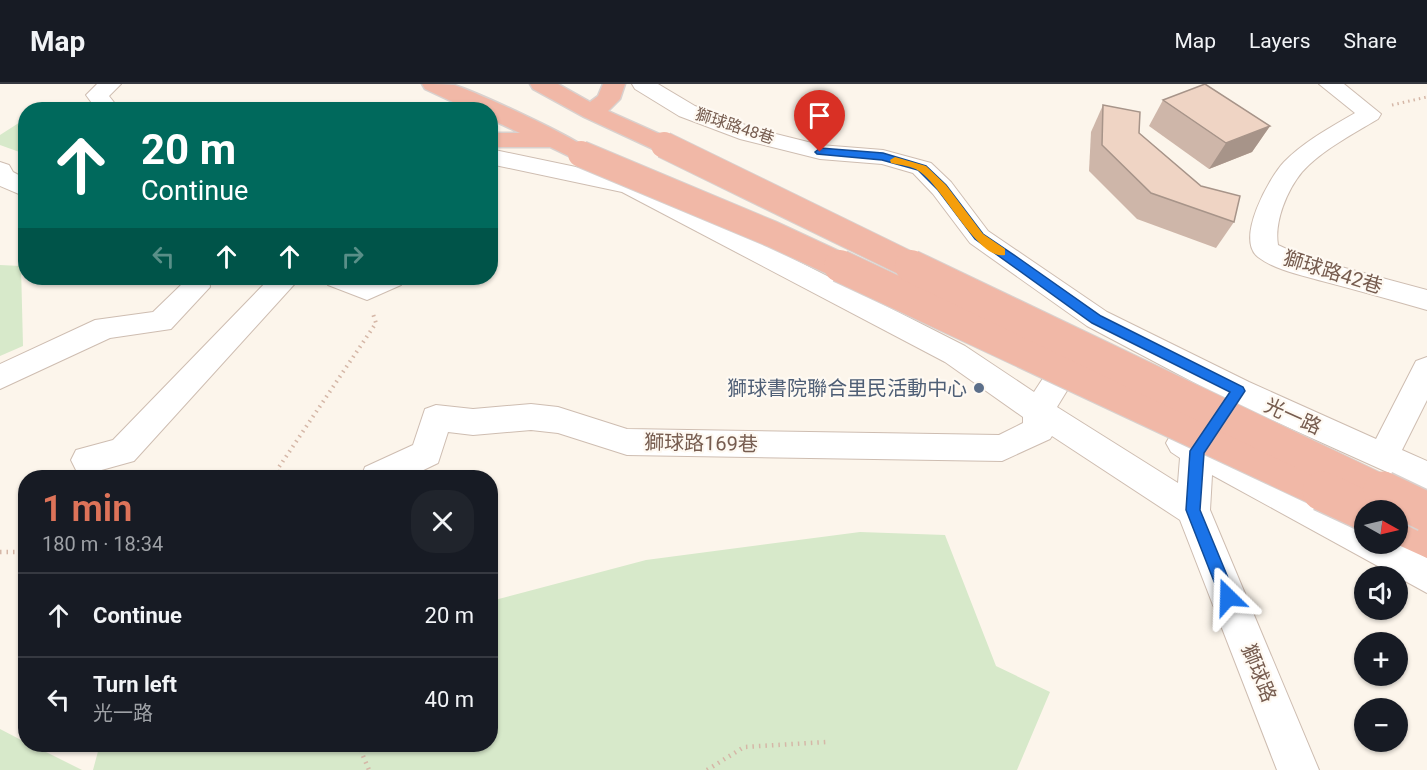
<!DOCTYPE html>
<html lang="en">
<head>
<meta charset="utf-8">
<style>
	:root { --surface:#171b24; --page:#20242c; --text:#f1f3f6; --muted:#9ea1a6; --line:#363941; --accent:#dd7359 }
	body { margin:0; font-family:Roboto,"Noto Sans TC",sans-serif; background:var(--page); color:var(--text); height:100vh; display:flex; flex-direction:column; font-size:22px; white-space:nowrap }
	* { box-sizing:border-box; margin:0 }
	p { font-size:20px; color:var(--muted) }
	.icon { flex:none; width:33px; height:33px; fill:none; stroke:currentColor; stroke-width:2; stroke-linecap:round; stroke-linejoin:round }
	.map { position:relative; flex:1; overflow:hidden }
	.panel { position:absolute; left:18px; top:386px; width:480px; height:282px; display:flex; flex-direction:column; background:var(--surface); border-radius:24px; box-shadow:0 2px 4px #0004 }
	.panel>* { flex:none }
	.guide { position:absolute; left:18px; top:18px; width:480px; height:183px; border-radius:24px; box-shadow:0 2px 4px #0004; background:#00695c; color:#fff; overflow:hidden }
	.needle { width:39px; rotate:98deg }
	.tools { position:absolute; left:1354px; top:416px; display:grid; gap:12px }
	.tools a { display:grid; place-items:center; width:54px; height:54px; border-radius:50%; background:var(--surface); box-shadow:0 2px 4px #0004; font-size:30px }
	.pin { position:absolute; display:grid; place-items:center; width:51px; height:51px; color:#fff; margin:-62px -26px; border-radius:50% 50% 50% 0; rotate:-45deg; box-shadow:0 0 6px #0007 }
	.pin .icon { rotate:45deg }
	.me { position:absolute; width:66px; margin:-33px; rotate:338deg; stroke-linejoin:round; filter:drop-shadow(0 0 4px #0008) }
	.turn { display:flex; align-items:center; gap:21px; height:126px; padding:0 24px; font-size:27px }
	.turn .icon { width:78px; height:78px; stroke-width:2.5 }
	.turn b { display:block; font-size:42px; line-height:51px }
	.lanes { display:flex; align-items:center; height:57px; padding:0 24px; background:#0003; justify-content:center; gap:30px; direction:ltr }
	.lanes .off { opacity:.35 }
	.round { display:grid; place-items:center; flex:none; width:63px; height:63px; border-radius:24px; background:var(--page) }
	.summary { display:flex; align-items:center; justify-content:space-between; height:102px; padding:0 24px }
	h1 { font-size:36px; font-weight:600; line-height:45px; color:var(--accent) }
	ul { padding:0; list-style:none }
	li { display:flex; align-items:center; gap:18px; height:84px; padding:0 24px; border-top:2px solid var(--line) }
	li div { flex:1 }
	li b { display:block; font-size:22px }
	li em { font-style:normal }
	header { display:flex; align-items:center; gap:36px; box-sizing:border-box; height:84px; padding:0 30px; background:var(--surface); border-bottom:2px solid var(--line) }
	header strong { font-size:28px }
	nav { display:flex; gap:33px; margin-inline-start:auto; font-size:21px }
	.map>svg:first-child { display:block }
	.green { fill:#d7e9ca }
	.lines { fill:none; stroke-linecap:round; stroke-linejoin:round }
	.minor-casing { stroke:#cebdb1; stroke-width:2 }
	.highway-casing { stroke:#d9d1ce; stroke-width:3 }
	.path-far2 { stroke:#d5b7a7; stroke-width:3; stroke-dasharray:1.5 4; stroke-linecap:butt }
	.path-far1 { stroke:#d5b7a7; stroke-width:4; stroke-dasharray:1.5 4.5; stroke-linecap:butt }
	.path { stroke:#d5b7a7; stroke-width:4.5; stroke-dasharray:1.5 5; stroke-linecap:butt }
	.minor { fill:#fff; fill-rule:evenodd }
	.highway { fill:#f1b8a7; fill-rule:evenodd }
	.highway-bridge-far2-casing { stroke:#d9d1ce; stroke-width:28; stroke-linecap:butt }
	.highway-bridge-far1-casing { stroke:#d9d1ce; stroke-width:34; stroke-linecap:butt }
	.highway-bridge-casing { stroke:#d9d1ce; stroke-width:42; stroke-linecap:butt }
	.highway-bridge-far2 { stroke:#f1b8a7; stroke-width:26 }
	.highway-bridge-far1 { stroke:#f1b8a7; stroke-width:32 }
	.highway-bridge { stroke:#f1b8a7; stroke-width:39 }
	.wall { fill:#ceb6a9 }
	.shaded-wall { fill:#a79489 }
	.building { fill:#efd4c4; stroke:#a79489; stroke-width:1.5 }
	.route { fill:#1a73e8; stroke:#114b97; stroke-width:1.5 }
	.slow { fill:#f59e0b }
	.service-dot { fill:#5c6f8a; stroke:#fef9f2; stroke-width:2 }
	.labels { text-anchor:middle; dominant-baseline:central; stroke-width:4.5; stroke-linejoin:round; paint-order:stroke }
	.far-street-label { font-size:16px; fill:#765c4f; stroke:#fef9f2 }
	.street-label { font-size:20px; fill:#765c4f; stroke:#fef9f2 }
	.service-label { font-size:20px; fill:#4e5e75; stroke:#fef9f2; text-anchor:end }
</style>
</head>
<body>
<header>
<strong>Map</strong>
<nav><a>Map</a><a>Layers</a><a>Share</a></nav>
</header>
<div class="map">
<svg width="1427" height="686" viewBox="0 0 1427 686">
	<rect width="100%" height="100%" fill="#fcf5eb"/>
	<!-- green -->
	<g class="green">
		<path d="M25,35V70L0,61V51Z"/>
		<path d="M0,181L21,182L23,262L0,272Z"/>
		<path d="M860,448L945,451L996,582L1050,608L1017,686H93L100,660H490L491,517L646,476Z"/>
		<path d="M0,645L25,658L26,660H30L82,686H0Z"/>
	</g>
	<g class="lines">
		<defs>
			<g id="minor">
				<path d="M97,0H121L109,12L120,26H97L86,11Z"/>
				<path d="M632,0H658L695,22L756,45L820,61L883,66L931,79L951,98L988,147L1107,228L1249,298L1376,355L1416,277L1427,273V316L1402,366L1427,377V406L1227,316L1087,242L970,159L933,110L913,89L882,80L820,75L740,55L679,32L635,5Z"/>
				<path d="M1319,0H1344L1381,30L1378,35C1353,50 1322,66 1302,88C1287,106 1274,138 1278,161L1304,173L1427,206V226C1392,216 1357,206 1322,197C1301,191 1275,186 1258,173C1235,155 1269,94 1284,78C1303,58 1331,43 1355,29Z"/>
				<path d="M490,65L638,96L965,262L1034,308L1068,256L1078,253L1088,256L1093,264L1057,323L1178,399L1180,374L1171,368L1166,359L1171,350L1182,346L1192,349C1204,332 1208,315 1232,323L1237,332L1218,363L1365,440V459L1398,458L1427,474V509L1212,391L1210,426L1319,686H1277L1180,436L1052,352L1050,355L1002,377L627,371L558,349L531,346L473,351L448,348L438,379L409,393H361L365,383L413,361L425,325L436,321L473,325L531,320L558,323L627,345L999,351L1023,339V333L945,278L622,108L490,80Z"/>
				<path d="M0,78L9,81L13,88L26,95V113L0,102Z"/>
				<path d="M183,194H209L210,203L171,245L110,254L0,305V280L95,236L153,228L182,200Z"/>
				<path d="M270,194H300L134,377L87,390L76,386L71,376L76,366L113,356Z"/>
				<path d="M324,194H405L401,201L367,216L328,201Z"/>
			</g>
			<g id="highway">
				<path d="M422,0C431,0 444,0 454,1C474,7 585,57 593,70L590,75L581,78L550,63H490V49H520L490,35V26H470L425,5Z"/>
				<path d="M530,0H558L590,18L598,12L603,0H625L620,15L608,27L673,56L676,61L673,66L664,69L655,66L584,33L533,5Z"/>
				<path d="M1398,427L1427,440V474L1394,459H1398Z"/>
			</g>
		</defs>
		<!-- minor casing -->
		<use href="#minor" class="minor-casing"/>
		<!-- highway casing -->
		<use href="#highway" class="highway-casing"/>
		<!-- path-far2 -->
		<path class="path-far2" d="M1392,21L1427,13"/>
		<!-- path-far1 -->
		<path class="path-far1" d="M281,393L277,386L376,239L373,230"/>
		<!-- path -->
		<g class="path">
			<path d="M0,468H26"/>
			<path d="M358,660L369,686"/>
			<path d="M707,686L744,663L826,658"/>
		</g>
		<!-- minor -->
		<use href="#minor" class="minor"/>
		<!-- highway -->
		<use href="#highway" class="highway"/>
		<defs>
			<g id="highway-bridge-far2">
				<path d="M664,61L914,183"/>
				<path d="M581,70L772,150L843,183"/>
			</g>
			<g id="highway-bridge-far1">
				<path d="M840,182L1325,409"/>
				<path d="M911,182L1386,409"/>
			</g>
			<g id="highway-bridge">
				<path d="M1322,407L1365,427"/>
				<path d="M1383,407L1427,428"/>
			</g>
		</defs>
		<!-- highway-bridge-far2 casing -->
		<use href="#highway-bridge-far2" class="highway-bridge-far2-casing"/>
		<!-- highway-bridge-far1 casing -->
		<use href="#highway-bridge-far1" class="highway-bridge-far1-casing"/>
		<!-- highway-bridge casing -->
		<use href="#highway-bridge" class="highway-bridge-casing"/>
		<!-- highway-bridge-far2 -->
		<use href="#highway-bridge-far2" class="highway-bridge-far2"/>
		<!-- highway-bridge-far1 -->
		<use href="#highway-bridge-far1" class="highway-bridge-far1"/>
		<!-- highway-bridge -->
		<use href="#highway-bridge" class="highway-bridge"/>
	</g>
	<!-- wall -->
	<g class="wall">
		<path d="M1163,16L1270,42L1252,68L1209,85L1149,42Z"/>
		<path d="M1103,21L1139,49L1234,138L1216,164L1137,135L1089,87L1091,48Z"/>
	</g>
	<!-- shaded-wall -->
	<path class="shaded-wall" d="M1270,42L1252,68L1209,85L1226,59Z"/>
	<!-- building -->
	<g class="building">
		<path d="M1205,0L1270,42L1226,59L1163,16Z"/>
		<path d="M1103,21L1140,28L1139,49L1201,102L1240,112L1234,138L1151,109L1102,61Z"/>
	</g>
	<!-- route -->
	<path class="route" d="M820,64L883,69L926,82L946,101L983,150L1017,173L1101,232L1243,303L1245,307L1243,310L1204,369L1200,426L1236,513L1234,518L1228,520L1222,518L1186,426L1190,367L1230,308L1092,239L975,155L938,106L918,86L882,76L817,70L815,68Z"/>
	<!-- slow -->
	<path class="slow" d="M895,73L926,82L946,101L983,150L1005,165V171C978,177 942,101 919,87C912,82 900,81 891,79L890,76Z"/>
	<!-- markers -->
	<circle class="service-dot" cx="979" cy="304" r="6"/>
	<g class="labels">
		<!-- far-street labels -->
		<g class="far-street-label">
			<text transform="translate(735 42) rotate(18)">獅球路48巷</text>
		</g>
		<!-- street labels -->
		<g class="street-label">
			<text transform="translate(1333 188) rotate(17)">獅球路42巷</text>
			<text transform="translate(1293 332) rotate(24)">光一路</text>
			<text transform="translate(701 359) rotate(1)">獅球路169巷</text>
			<text transform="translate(1259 589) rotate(68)">獅球路</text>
		</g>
		<!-- service labels -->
		<g class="service-label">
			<text x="967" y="304">獅球書院聯合里民活動中心</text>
		</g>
	</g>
</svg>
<div class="tools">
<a><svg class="needle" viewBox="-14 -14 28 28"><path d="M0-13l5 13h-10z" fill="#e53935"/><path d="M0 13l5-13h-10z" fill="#9ea1a6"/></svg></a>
<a><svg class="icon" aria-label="sound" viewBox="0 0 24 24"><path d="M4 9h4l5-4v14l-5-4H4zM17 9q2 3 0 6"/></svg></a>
<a>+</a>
<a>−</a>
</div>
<div class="pin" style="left:820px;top:68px;background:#d93025"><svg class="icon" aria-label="arrive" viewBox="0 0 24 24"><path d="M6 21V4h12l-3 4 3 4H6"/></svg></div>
<svg class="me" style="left:1228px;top:513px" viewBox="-20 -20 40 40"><path d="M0-17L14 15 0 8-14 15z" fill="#1a73e8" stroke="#fff" stroke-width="4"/></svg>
<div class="guide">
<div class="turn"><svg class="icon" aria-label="ahead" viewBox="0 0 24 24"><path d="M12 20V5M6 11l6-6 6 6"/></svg><div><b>20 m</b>Continue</div></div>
<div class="lanes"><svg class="icon off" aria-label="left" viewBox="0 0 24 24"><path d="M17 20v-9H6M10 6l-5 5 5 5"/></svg><svg class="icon" aria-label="ahead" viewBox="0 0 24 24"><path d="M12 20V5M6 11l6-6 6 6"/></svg><svg class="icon" aria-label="ahead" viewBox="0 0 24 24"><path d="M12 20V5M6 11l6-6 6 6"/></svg><svg class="icon off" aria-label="right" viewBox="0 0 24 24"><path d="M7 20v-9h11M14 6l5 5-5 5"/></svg></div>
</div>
<section class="panel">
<div class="summary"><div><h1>1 min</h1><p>180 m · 18:34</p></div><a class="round"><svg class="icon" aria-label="close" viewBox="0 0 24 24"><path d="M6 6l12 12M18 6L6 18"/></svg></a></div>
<ul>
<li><svg class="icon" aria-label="ahead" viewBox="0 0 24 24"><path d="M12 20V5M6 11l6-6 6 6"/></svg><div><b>Continue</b></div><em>20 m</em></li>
<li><svg class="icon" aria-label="left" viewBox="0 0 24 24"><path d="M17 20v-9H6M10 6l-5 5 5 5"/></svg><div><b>Turn left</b><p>光一路</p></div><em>40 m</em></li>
</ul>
</section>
</div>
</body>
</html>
